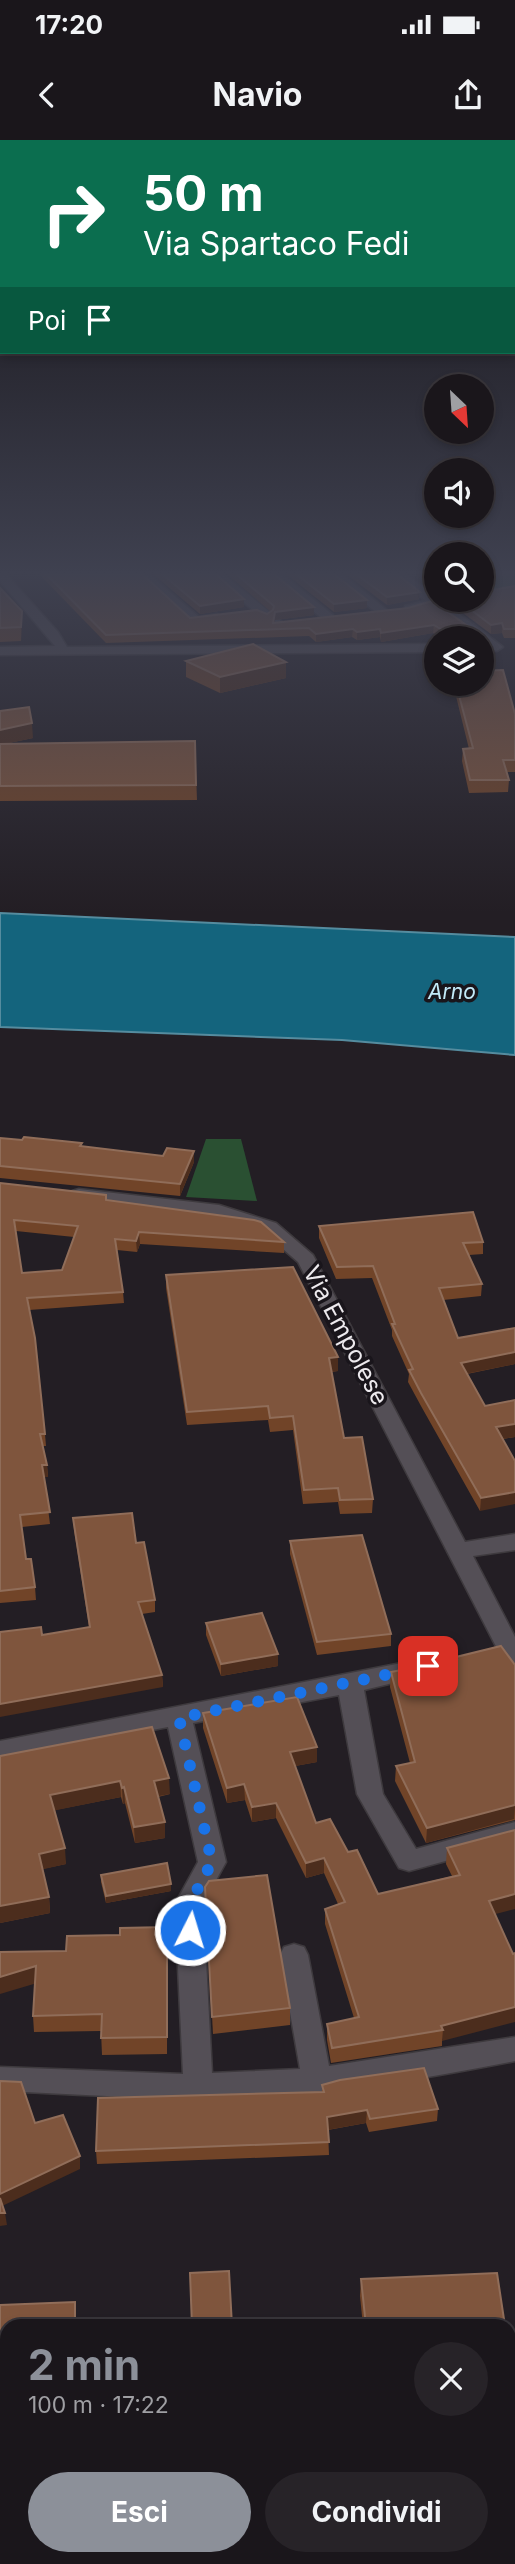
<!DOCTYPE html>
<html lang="it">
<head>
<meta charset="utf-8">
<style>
	:root { --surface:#1a161b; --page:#272328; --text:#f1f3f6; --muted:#9f9fa3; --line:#38353a; --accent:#8c9099 }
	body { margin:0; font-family:Inter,sans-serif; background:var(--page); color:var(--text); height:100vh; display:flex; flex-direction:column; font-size:26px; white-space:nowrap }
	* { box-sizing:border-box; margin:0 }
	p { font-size:23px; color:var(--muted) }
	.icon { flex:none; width:38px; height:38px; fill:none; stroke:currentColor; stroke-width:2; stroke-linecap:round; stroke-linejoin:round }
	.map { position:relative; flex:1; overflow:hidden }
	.details { position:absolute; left:0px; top:2179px; width:516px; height:247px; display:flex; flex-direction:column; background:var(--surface); border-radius:21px 21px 0 0; box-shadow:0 4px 10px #0003,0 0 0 2px var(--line) }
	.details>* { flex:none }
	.top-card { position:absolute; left:0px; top:0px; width:516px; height:214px; box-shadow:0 4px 10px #0003,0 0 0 2px var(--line); background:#0b6e4f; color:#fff; overflow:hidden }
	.needle { width:46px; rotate:155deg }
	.buttons { position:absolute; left:424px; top:234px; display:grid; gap:14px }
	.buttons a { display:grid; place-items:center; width:70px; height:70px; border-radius:50%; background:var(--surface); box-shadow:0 4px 10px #0003,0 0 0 2px var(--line); font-size:35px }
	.pin { position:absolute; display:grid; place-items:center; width:60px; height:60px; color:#fff; margin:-30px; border-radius:14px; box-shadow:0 4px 10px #0006 }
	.me { position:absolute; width:77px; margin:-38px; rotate:5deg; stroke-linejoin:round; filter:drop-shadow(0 0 5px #0008) }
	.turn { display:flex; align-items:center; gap:24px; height:147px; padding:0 28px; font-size:32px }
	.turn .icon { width:91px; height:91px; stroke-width:2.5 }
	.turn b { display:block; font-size:49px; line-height:60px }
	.then { display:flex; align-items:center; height:66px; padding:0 28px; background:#0003; gap:14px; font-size:26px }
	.round { display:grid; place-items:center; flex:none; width:74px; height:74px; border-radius:37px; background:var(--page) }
	.head { display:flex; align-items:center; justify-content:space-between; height:119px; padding:0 28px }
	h1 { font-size:42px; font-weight:700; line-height:52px; color:var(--accent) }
	.primary-button { display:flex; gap:14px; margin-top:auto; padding:14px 28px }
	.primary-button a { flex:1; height:80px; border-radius:42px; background:var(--accent); color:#fff; font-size:28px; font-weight:700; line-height:80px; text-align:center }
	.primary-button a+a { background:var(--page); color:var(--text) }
	.status { display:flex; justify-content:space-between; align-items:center; height:49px; padding:0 35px; background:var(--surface); direction:ltr }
	.status svg { height:19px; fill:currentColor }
	header { display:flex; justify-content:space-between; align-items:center; height:91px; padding:0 28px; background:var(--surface); font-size:32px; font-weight:700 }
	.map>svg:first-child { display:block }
	.green { fill:#2a5032 }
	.water { fill:#14647d; stroke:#558c9f; stroke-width:2 }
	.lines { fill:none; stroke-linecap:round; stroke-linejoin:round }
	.minor-casing { stroke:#3e3a3e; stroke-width:3 }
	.major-casing { stroke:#3e3a3e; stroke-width:3 }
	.minor { fill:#544f56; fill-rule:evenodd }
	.major { fill:#aa8152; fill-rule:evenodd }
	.wall { fill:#714428; fill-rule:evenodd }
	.shaded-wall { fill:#4c2d1d }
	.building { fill:#7f553d; stroke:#906d59; stroke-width:2; fill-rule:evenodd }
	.route { stroke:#1a73e8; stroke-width:12; stroke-dasharray:0 21.6 }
	.labels { text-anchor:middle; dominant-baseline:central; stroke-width:7; stroke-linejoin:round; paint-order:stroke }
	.far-water-label { font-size:21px; font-style:italic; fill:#c3eaf9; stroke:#19151b }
	.street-label { font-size:24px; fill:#edeaee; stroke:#19151b }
</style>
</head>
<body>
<div class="status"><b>17:20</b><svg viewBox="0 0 49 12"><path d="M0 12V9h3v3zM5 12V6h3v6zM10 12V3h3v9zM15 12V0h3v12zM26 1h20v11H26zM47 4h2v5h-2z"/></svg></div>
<header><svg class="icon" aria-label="back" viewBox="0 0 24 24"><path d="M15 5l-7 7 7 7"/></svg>Navio<svg class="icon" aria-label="share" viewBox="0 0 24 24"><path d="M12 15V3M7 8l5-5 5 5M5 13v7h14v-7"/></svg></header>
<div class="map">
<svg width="515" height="2424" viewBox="0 0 515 2424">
	<rect width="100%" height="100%" fill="#231e24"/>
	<!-- green -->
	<g class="green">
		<path d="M481,434H514L515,446L481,451Z"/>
		<path d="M206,999H241L257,1061L186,1057Z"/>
	</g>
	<!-- water -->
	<path class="water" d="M0,773L515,797V915L342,900L0,887Z"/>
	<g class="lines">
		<defs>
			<g id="minor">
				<path d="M0,434H6L58,492L67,507L436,504V512L0,515V507L55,506L0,441Z"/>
				<path d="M136,434H149L199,477L217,474L223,478L217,482L192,484Z"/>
				<path d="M210,434H223L287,486V492H279Z"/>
				<path d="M269,434H282L333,475V481H325Z"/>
				<path d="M329,434H342L388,471L378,474Z"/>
				<path d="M392,434H405L436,456V460H449L445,463L503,507L497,511L493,510L434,466L405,472V466L426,461Z"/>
				<path d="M79,1049L219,1065L276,1083L313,1115L465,1402L515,1394V1410L473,1416L515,1497V1529L506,1526L503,1520L298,1122L262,1091L210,1075L72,1059L69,1055L72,1051Z"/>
				<path d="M417,1520L426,1523L429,1529L426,1535L364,1550L383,1654L416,1709L515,1682V1702L409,1731L399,1728L357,1654L339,1555L193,1583L226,1722L203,1764L212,1933L300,1929L280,1815L284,1807L294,1804L304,1807L308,1815L329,1926L515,1897V1921C423,1939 329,1955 235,1958C156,1960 78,1954 0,1951V1927L183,1934L175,1764L198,1722L168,1587L0,1619V1601Z"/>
				<path d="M220,2418H256L257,2424H221Z"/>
			</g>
			<g id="major">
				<rect x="509" y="2351" width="6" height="34"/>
				<rect x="0" y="2372" width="7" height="34"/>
			</g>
		</defs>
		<!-- minor casing -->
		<use href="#minor" class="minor-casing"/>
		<!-- major casing -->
		<use href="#major" class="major-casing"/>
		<!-- minor -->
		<use href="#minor" class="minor"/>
		<!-- major -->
		<use href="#major" class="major"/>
	</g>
	<!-- wall -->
	<g class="wall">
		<path d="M39,434H142L190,478L267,474L271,472L227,434H274L314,475L275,480L274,483L408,468L472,498L451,499L449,497L441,499L433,493L381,502L380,497L357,500L352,497L316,502L309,496L106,503Z"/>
		<path d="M153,434H216L244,459V467L200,474Z"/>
		<path d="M286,434H334L367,468L334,472Z"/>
		<path d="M346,434H397L419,459L387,465Z"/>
		<path d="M515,446V498H504L502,493L491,494L451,464V460H481Z"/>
		<path d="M0,448L22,471L21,501L0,502Z"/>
		<path d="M186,521L286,538L220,553L186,537Z"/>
		<path d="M453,544H481L515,574V632H507L509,640L508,652L469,653L462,621L463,609H469Z"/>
		<path d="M0,571L33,598L4,604L195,601L197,660L0,661Z"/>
		<path d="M0,998L82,1006L194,1022L180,1056L0,1038Z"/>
		<path d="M0,1043L106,1060L284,1102V1113L140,1104L137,1112L117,1110L123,1152L124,1163L29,1170L45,1294L46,1306H43L47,1325L48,1337H44L50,1384L22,1387L26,1419L35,1447L36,1460L0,1463ZM16,1091L74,1097L62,1130L22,1133Z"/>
		<path d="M319,1086L483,1102V1114L469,1115L482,1144L481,1156L443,1160L458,1198L515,1188V1224L467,1234L485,1266L515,1297L503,1299L480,1371L421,1266L408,1242L409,1234L392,1196V1190L372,1138L336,1139L319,1098Z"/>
		<path d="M166,1135L338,1231L331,1232L344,1298L373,1359L372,1373L340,1374L338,1362L303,1364L293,1290L270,1292L268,1280L187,1285L166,1148Z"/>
		<path d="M73,1378L136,1403L155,1460V1472L142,1474L162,1535L163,1547L42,1495L89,1487L74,1390Z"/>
		<path d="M290,1401L391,1494V1506L317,1515L290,1414Z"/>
		<path d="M206,1483L278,1526L221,1536L206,1495Z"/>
		<path d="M456,1517L515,1525V1680L426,1703L395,1641L396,1626L410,1623L390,1547L391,1532L456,1519Z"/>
		<path d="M203,1573L317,1607V1622L295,1626L316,1683L348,1712L378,1754L452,1736L446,1724L447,1708L495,1774L442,1901V1906L331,1923L327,1900V1884L354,1878L325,1784V1769L338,1764L324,1733L306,1738L276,1678L252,1682L245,1660L227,1663L203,1588Z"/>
		<path d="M0,1616L170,1654L158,1657L165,1682V1698L135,1703L125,1663L123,1664L121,1657L55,1670L66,1724L42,1729L49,1757L50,1773L0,1783Z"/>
		<path d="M101,1735L171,1751L106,1763L101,1742Z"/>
		<path d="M205,1747L290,1868V1885L213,1894Z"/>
		<path d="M167,1787V1914L102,1915L101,1891L34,1892L33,1876L35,1843L66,1811L120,1795Z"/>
		<path d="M322,1945L438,1969L437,1981L369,1992L366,1983L328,1990L329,2015L97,2024L96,2011L322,1952Z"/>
		<path d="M361,2139L505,2186H363L360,2156Z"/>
		<path d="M75,2162V2186H7V2304H0V2165Z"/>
		<path d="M509,2214L515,2254V2303H509Z"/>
	</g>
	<!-- shaded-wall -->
	<g class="shaded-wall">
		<path d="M420,452L419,459L387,465V457Z"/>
		<path d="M244,459V467L200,474V466Z"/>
		<path d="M367,460V468L334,472V464Z"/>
		<path d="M314,467V475L275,480L273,491L275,472Z"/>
		<path d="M22,471V485L21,501V487Z"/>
		<path d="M502,483V493L491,494V485Z"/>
		<path d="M434,485L433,493L381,502V493Z"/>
		<path d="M353,489L352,497L316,502V494Z"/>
		<path d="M380,489V497L357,500V492Z"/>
		<path d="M449,489V497L441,499L442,490Z"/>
		<path d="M472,489V498L454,499V492Z"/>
		<path d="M286,522V538L220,553V537Z"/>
		<path d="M32,583L33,598L0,605V590Z"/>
		<path d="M194,1011V1022L180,1056V1044Z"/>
		<path d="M139,1092L140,1104L137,1112L136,1101Z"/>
		<path d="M515,1212V1224L460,1235L461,1223Z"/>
		<path d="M338,1217V1231L328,1232L329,1218Z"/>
		<path d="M515,1284V1297L495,1300L496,1287Z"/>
		<path d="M42,1325H47L48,1337H43Z"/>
		<path d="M515,1352V1364L480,1371L481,1358Z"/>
		<path d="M278,1514V1526L221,1536V1524Z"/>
		<path d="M162,1535L163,1547L0,1577V1564Z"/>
		<path d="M317,1607V1622L290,1627V1612Z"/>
		<path d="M169,1638L170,1654L154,1657V1641Z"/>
		<path d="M120,1641L121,1657L52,1671L50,1655Z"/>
		<path d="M244,1644L245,1660L227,1663V1648Z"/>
		<path d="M124,1647L125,1663L123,1664L122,1648Z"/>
		<path d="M276,1663V1678L252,1682V1667Z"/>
		<path d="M515,1665L514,1679L426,1703L427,1688Z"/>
		<path d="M165,1682V1698L135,1703L134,1687Z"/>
		<path d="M65,1708L66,1724L40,1730L39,1714Z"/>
		<path d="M324,1718V1733L306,1738V1723Z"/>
		<path d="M171,1744V1751L106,1763V1756Z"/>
		<path d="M515,1754V1769L488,1776L489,1761Z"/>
		<path d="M49,1757L50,1773L0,1783V1766Z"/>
		<path d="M167,1787L168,1803L167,1914Z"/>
		<path d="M36,1826L37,1843L0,1854V1837Z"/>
		<path d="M515,1867V1882L442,1901L443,1890L441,1886Z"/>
		<path d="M367,1970L366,1983L327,1990V1977Z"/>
		<path d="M80,2016V2029L0,2067V2054Z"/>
		<path d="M0,2073H5L7,2085L0,2086Z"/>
	</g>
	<!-- building -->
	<g class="building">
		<path d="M46,434H142L190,478L257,470L267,474L273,470L274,466L236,434H274L314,467L275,472L273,483L408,468L432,461L472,489L454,492L449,489L442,490L434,485L381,493L380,489L357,492L353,489L316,494L309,488L106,495Z"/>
		<path d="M162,434H216L244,459L200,466Z"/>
		<path d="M296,434H334L367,460L334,464Z"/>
		<path d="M356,434H397L420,452L387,457Z"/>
		<path d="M515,446V489H504L502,483L491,485L458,460H481V452Z"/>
		<path d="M0,448L22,471L21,487L0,488Z"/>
		<path d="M253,504L286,522L220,537L186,521Z"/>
		<path d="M503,530L515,574V620H503L509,640H470L463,609L473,608L456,544H481V531Z"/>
		<path d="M29,567L32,583L0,590V571Z"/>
		<path d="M195,601L196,645L0,646V604Z"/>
		<path d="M24,997L82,1003L80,1006L163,1016L167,1008L194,1011L180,1044L0,1026V998L22,1000Z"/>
		<path d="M0,1043L106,1055V1060L254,1080L261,1082L284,1102L139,1092L136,1101L115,1099L123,1152L27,1158L35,1198L45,1294H40L47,1325H42L50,1372L20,1375L26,1419H31L35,1447L0,1451ZM14,1080L78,1086L62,1130L22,1133Z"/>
		<path d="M473,1072L483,1102L463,1103L482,1144L439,1148L458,1198L515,1188V1212L461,1223L485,1266L515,1260V1284L496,1287L515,1321V1352L481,1358L421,1253L409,1230L413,1229L392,1184H395L373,1126L337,1127L319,1086Z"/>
		<path d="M293,1127L338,1217L329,1218L344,1298L362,1297L373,1359L340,1360L338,1348L304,1350L293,1276L270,1278L268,1266L187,1272L166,1135Z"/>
		<path d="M132,1373L136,1403L144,1402L155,1460L138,1462L162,1535L0,1564V1492L41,1487L42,1495L90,1487L73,1378Z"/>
		<path d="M362,1395L391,1494L317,1502L290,1401Z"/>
		<path d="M262,1473L278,1514L221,1524L206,1483Z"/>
		<path d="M501,1506L515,1525V1665L427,1688L396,1626L415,1622L391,1532L457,1519L456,1517Z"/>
		<path d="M297,1557L317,1607L290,1612L316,1683L330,1679L348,1712L357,1710L378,1754L460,1735L447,1708L515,1690V1754L489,1761L513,1814L515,1813V1867L441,1886L443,1890L332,1908L327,1884L359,1877L325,1769L345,1762L324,1718L306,1723L276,1663L252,1667L244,1644L227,1648L203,1573Z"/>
		<path d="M152,1587L169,1638L154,1641L165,1682L134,1687L124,1647L122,1648L120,1641L50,1655L65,1708L39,1714L49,1757L0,1766V1616Z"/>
		<path d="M167,1723L171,1744L106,1756L101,1735Z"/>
		<path d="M267,1735L290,1868L212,1877L205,1747L209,1741Z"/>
		<path d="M167,1787V1897L101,1898L102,1874L33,1876L36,1826L0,1837V1812L66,1811L67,1796L120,1795V1788Z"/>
		<path d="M424,1928L438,1969L370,1979L367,1970L327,1977L329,2002L96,2011L98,1958L324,1952L322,1945L340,1940Z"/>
		<path d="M0,1941L21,1942L35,1983L63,1975L80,2016L0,2054Z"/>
		<path d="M0,2058L5,2073H0Z"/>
		<path d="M229,2131L232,2186H192L190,2133Z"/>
		<path d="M497,2133L505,2186H366L361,2139Z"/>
		<path d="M75,2162V2185L7,2186V2296H0V2165Z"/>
		<path d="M509,2214L515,2254V2286H509Z"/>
	</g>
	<!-- sky -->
	<linearGradient id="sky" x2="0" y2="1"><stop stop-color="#131014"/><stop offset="0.56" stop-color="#3f4150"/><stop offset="1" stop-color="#3f4150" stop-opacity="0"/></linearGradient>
	<rect width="515" height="773" fill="url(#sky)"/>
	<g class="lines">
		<!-- route -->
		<path class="route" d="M190,1790L189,1765L212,1722L179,1578L428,1526"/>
	</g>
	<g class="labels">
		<!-- far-water labels -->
		<g class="far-water-label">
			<text x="452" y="851">Arno</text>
		</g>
		<!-- street labels -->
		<g class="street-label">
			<text transform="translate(346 1195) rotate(62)">Via Empolese</text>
		</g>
	</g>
</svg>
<div class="buttons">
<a><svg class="needle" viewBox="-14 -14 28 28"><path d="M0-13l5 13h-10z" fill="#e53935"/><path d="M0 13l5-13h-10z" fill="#9f9fa3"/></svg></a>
<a><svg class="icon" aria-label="sound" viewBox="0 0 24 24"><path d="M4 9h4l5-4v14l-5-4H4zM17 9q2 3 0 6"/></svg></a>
<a><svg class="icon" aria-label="search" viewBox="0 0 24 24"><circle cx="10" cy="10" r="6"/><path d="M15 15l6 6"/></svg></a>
<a><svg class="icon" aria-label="layers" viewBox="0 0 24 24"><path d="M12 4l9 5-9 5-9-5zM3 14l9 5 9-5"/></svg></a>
</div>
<div class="pin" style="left:428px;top:1526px;background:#d93025"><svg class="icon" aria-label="arrive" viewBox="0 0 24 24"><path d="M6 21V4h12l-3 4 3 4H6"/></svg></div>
<svg class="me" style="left:190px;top:1790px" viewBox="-20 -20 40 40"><circle r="17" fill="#1a73e8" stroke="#fff" stroke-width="3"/><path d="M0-11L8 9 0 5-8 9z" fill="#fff"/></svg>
<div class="top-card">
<div class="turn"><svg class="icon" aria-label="right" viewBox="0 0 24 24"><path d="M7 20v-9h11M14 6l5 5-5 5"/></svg><div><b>50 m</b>Via Spartaco Fedi</div></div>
<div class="then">Poi<svg class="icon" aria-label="arrive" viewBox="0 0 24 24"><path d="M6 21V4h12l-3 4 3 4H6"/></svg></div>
</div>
<section class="details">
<div class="head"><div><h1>2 min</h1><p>100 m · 17:22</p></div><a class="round"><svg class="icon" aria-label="close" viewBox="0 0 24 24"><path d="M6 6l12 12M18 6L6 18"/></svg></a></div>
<div class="primary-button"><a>Esci</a><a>Condividi</a></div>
</section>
</div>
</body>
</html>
